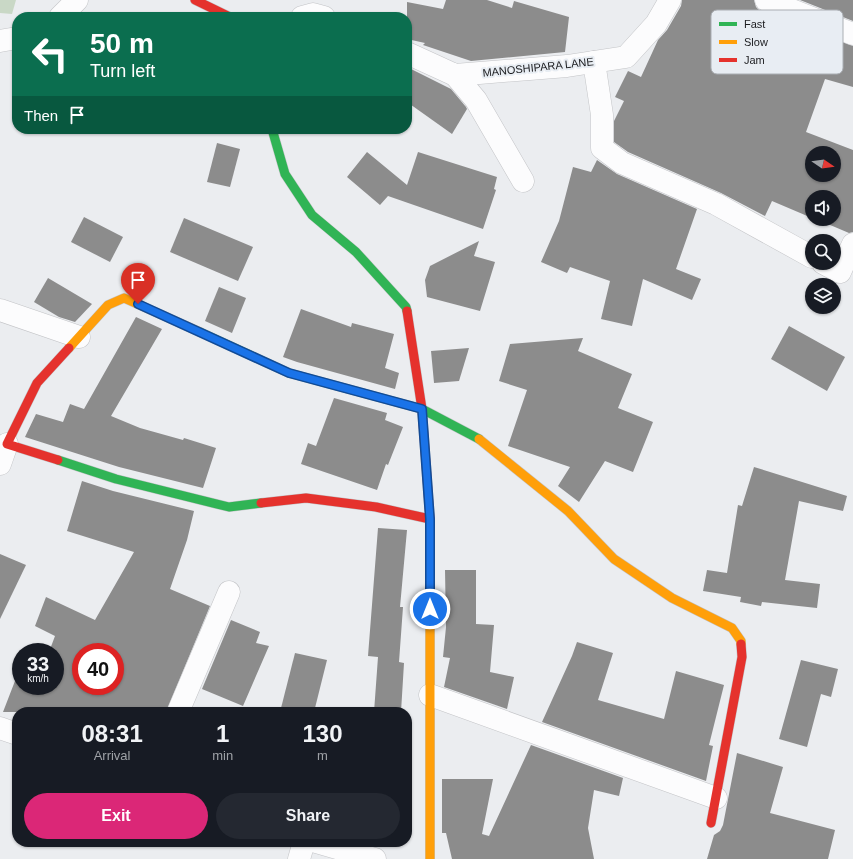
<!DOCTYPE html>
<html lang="en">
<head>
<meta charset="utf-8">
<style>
	:root { --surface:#171b24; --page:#242831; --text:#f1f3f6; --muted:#9ea1a6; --accent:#db2777 }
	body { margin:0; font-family:Arial,sans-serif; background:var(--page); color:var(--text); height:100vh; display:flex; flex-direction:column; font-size:15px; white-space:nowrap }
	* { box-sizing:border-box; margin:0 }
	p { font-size:13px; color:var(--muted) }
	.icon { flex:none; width:22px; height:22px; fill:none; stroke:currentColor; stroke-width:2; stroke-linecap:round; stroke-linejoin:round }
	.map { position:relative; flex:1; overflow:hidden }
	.panel { position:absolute; left:12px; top:707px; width:400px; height:140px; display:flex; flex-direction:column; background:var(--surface); border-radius:16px; box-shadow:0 1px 3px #0004 }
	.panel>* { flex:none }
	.hud { position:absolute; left:12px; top:12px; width:400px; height:122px; border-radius:16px; box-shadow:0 1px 3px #0004; background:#0b6e4f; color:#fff; overflow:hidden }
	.needle { width:26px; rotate:103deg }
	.fabs { position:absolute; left:805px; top:146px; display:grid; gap:8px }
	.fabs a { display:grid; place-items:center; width:36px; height:36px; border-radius:50%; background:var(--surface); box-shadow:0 1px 3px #0004; font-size:20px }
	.speed { position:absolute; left:12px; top:643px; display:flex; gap:8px; font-size:20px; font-weight:700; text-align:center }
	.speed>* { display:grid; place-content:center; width:52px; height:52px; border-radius:50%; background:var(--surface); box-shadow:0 1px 3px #0004; line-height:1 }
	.speed small { font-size:10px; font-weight:400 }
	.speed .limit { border:6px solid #d22; background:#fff; color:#111 }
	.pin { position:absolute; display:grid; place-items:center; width:34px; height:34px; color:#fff; margin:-41px -17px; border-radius:50% 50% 50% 0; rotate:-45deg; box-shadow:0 0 4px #0007 }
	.pin .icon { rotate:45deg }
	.me { position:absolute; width:44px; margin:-22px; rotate:0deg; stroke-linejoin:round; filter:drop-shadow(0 0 3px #0008) }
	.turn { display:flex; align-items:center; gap:14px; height:84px; padding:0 12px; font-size:18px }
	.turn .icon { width:52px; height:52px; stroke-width:2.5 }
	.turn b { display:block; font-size:28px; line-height:34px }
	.then { display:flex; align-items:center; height:38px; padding:0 12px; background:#0003; gap:8px; font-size:15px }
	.eta { display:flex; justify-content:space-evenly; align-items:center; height:68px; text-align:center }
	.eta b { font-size:24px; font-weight:700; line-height:28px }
	.action { display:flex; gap:8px; margin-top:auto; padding:8px 12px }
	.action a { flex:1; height:46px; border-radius:24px; background:var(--accent); color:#fff; font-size:16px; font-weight:700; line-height:46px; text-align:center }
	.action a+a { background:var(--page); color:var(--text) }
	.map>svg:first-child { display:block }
	.green { fill:#c9d8c6 }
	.building { fill:#8c8c8c; fill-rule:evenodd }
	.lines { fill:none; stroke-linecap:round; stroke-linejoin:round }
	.street-casing { stroke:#c3c4c7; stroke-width:23 }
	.fast-casing { stroke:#c3c4c7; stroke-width:10 }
	.slow-casing { stroke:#c3c4c7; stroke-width:10 }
	.jam-casing { stroke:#c3c4c7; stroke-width:10 }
	.street { stroke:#fcfcfd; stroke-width:22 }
	.fast { stroke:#30b455; stroke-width:9 }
	.slow { stroke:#ff9f0a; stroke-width:9 }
	.jam { stroke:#e5322d; stroke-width:9 }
	.route-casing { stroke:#114b97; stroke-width:10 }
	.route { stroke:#1a73e8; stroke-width:7 }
	.labels { text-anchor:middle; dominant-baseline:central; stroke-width:4; stroke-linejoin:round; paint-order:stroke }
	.street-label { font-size:11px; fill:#1b1c1f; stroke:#e8edf3 }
	.key { fill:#e8edf3; stroke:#aaaeb3; stroke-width:1 }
	.key-label { font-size:11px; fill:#1b1c1f }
</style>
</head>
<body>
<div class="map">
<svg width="853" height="859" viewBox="0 0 853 859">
	<rect width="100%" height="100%" fill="#ebedf0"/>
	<!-- green -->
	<path class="green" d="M0,0H16L12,14L0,13Z"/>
	<!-- building -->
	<g class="building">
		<path d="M446,0H487L512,8L514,1L569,17L565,52L471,61L423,45L425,43L407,39V2L443,9Z"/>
		<path d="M682,0H754L756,7L761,12L853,46V87L825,79L806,132L853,150V232L849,233L816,219H834V197H812V218L772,201L765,216L721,193L628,152L614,142V121L624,101L615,97L628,71L641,77L658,40L667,30L681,6ZM812,153H834V175H812Z"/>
		<path d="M800,0H853V21Z"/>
		<path d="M407,67L451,89L466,107L467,109L452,134L407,102Z"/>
		<path d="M217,143L240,149L230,187L207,182Z"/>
		<path d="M367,152L407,185L418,152L497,177L494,189L496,190L483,229L388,196L380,205L347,177Z"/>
		<path d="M597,160L617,174L697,209L676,269L701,279L692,300L643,279L632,326L601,319L610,281L570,267L567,273L541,262L559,221L573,167L591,172Z"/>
		<path d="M84,217L123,237L110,262L71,242Z"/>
		<path d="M184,218L253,247L238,281L170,252Z"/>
		<path d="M479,241L474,256L495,262L480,311L427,297L425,280L430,266Z"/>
		<path d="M48,278L92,304L75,322L59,317L34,302Z"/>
		<path d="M219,287L246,298L232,333L205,321Z"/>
		<path d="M301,309L351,327L352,323L394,334L385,368L399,373L395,389L297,362L283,357Z"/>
		<path d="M136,317L162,329L111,416L140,428L183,440L184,438L216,448L203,488L119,467L25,437L36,414L63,422L70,404L84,409Z"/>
		<path d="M789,326L845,357L827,391L771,359Z"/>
		<path d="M583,338L578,351L632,374L618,408L653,422L633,472L605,461L579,502L558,486L570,467L508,446L527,390L499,381L510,344Z"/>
		<path d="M469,348L459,381L434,383L431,351Z"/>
		<path d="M334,398L387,413L385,420L403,427L388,465L386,464L377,490L301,464L308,443L316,446Z"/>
		<path d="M754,467L847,496L843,511L799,501L785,580L820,584L817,608L762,602L761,606L740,602L741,597L703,591L707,570L727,573L738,505L742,506Z"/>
		<path d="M82,481L113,491L194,511L187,540L170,589L210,606L166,712H3L20,668H21V686H55V652H49L55,636L35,626L46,597L95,620L134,552L67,531ZM81,652H115V686H81Z"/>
		<path d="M378,528L407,530L400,607H403L399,662L404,663L401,712H374L378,657L368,656Z"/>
		<path d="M0,554L26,565L0,619Z"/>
		<path d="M445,570H476V624L494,625L490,672L514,677L507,709L444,687L450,658L443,657L446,627Z"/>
		<path d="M231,620L260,632L256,643L269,646L243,706L202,689Z"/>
		<path d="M577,642L613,653L598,700L664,719L676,671L724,685L709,745L713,746L706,781L542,722L572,656Z"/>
		<path d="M295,653L327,660L314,712H280Z"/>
		<path d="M801,660L838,669L831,697L821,694L807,747L779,739Z"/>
		<path d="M531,745L623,778L619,796L594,790L588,828L594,859H452L446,833H442V779H493L482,834L489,836Z"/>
		<path d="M737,753L783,767L770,813L835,830L828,859H707L714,835L720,831L723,825Z"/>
	</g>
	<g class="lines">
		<defs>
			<g id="street">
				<path d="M766,0L853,34"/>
				<path d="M60,17L77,0"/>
				<path d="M302,17L313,14L324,17"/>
				<path d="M0,41L17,38"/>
				<path d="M407,53L455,75L567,66L626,57L656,24L670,0"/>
				<path d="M594,62L602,115V148L622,163L716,204L812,257"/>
				<path d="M455,75L476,100L523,181"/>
				<path d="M823,263L840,272L853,244"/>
				<path d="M0,310L79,337"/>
				<path d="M0,464L7,444"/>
				<path d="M430,695L716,798"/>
				<path d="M178,712L229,592"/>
				<path d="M0,728L17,734"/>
				<path d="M316,842L375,859"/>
				<path d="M299,859L304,842"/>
			</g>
			<g id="fast">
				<path d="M272,129L285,174L312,215L356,252L406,307L407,311"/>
				<path d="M200,332L289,373L422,409L479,439"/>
				<path d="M58,460L116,479L229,507L261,503"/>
			</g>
			<g id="slow">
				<path d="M69,348L108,305L124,298L200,332"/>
				<path d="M479,439L568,511L614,559L672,598L732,628L741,641V644"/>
				<path d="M430,607V859"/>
			</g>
			<g id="jam">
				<path d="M195,0L230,17"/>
				<path d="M407,311L422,409L430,519V607"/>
				<path d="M58,460L7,444L37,383L69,348"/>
				<path d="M261,503L306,498L376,507L430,519"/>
				<path d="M711,823L742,657L741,644"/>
			</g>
		</defs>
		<!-- street casing -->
		<use href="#street" class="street-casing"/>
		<!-- fast casing -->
		<use href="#fast" class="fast-casing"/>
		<!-- slow casing -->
		<use href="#slow" class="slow-casing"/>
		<!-- jam casing -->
		<use href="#jam" class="jam-casing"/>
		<!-- street -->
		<use href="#street" class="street"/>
		<!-- fast -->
		<use href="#fast" class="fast"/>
		<!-- slow -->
		<use href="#slow" class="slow"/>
		<!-- jam -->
		<use href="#jam" class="jam"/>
	</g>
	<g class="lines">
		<defs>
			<path id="route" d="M138,304L289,373L422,409L430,519V609"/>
		</defs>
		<!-- route casing -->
		<use href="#route" class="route-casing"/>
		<!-- route -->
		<use href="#route" class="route"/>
	</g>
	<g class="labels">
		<!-- street labels -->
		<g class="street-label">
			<text transform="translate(538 67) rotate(-6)">MANOSHIPARA LANE</text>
		</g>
	</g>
	<!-- legend -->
	<rect x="711" y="10" width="132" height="64" rx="6" class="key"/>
	<rect x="719" y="22" width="18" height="4" fill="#30b455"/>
	<rect x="719" y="40" width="18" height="4" fill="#ff9f0a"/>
	<rect x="719" y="58" width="18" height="4" fill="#e5322d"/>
	<g class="key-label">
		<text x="744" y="28">Fast</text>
		<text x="744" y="46">Slow</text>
		<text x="744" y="64">Jam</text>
	</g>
</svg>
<div class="fabs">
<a><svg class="needle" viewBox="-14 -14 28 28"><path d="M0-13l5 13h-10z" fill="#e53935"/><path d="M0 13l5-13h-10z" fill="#9ea1a6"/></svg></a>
<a><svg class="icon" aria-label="sound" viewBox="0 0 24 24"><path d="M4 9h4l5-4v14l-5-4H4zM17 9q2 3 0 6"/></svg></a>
<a><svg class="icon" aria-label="search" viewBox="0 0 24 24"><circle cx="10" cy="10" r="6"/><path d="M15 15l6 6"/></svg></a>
<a><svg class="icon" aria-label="layers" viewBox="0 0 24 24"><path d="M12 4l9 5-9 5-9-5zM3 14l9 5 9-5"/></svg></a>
</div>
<div class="speed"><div>33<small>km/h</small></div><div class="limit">40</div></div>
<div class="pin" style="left:138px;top:304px;background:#d93025"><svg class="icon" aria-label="arrive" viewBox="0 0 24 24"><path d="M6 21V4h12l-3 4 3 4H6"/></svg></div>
<svg class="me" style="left:430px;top:609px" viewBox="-20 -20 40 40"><circle r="17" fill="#1a73e8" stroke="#fff" stroke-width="3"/><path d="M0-11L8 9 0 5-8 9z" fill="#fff"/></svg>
<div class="hud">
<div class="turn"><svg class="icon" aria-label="left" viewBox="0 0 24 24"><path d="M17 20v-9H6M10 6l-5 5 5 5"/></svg><div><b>50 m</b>Turn left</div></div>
<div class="then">Then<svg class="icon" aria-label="arrive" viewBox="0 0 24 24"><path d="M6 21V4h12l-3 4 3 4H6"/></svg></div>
</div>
<section class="panel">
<div class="eta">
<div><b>08:31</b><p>Arrival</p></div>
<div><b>1</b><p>min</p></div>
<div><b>130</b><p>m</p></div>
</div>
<div class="action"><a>Exit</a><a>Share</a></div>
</section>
</div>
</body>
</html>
